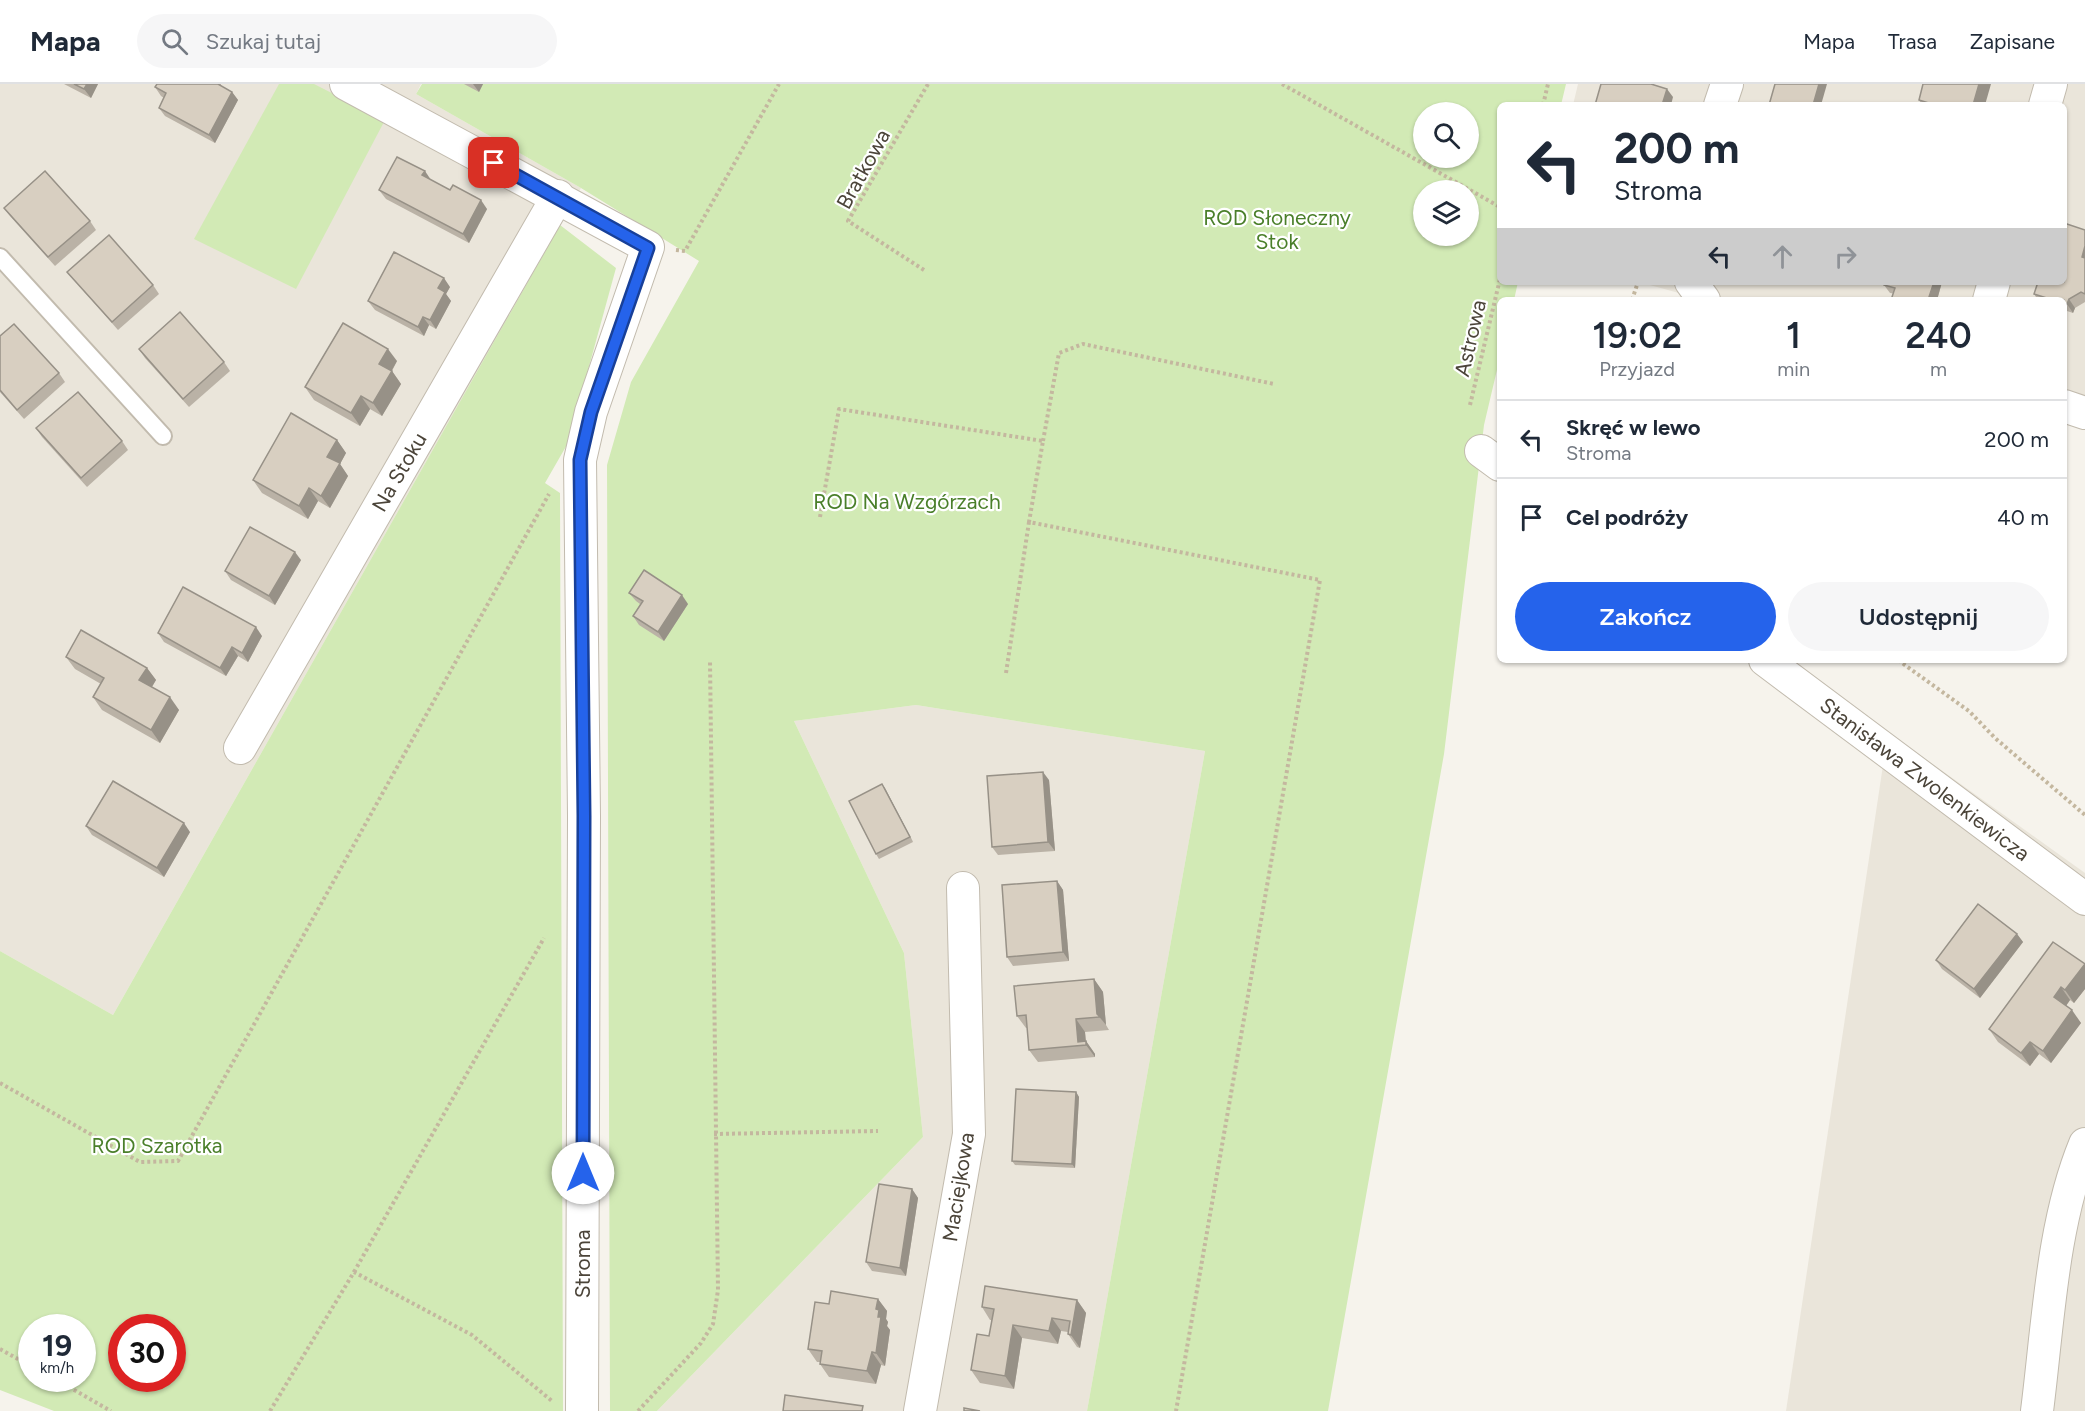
<!DOCTYPE html>
<html lang="pl">
<head>
<meta charset="utf-8">
<style>
	:root { --surface:#fff; --page:#f6f6f7; --text:#1f2937; --muted:#747a83; --line:#e0e1e3; --accent:#2563eb }
	body { margin:0; font-family:Figtree,sans-serif; background:var(--page); color:var(--text); height:100vh; display:flex; flex-direction:column; font-size:22px; white-space:nowrap }
	* { box-sizing:border-box; margin:0 }
	p { font-size:20px; color:var(--muted) }
	.icon { flex:none; width:33px; height:33px; fill:none; stroke:currentColor; stroke-width:2; stroke-linecap:round; stroke-linejoin:round }
	.map { position:relative; flex:1; overflow:hidden }
	.side { position:absolute; left:1497px; top:213px; width:570px; height:366px; display:flex; flex-direction:column; background:var(--surface); border-radius:9px; box-shadow:0 2px 4px #0004 }
	.side>* { flex:none }
	.guide { position:absolute; left:1497px; top:18px; width:570px; height:183px; border-radius:9px; box-shadow:0 2px 4px #0004; background:#fff; color:var(--text); overflow:hidden }
	.buttons { position:absolute; left:1413px; top:18px; display:grid; gap:12px }
	.buttons a { display:grid; place-items:center; width:66px; height:66px; border-radius:50%; background:var(--surface); box-shadow:0 2px 4px #0004; font-size:30px }
	.speed { position:absolute; left:18px; top:1230px; display:flex; gap:12px; font-size:30px; font-weight:700; text-align:center }
	.speed>* { display:grid; place-content:center; width:78px; height:78px; border-radius:50%; background:var(--surface); box-shadow:0 2px 4px #0004; line-height:1 }
	.speed small { font-size:15px; font-weight:400 }
	.speed .limit { border:9px solid #d22; background:#fff; color:#111 }
	.pin { position:absolute; display:grid; place-items:center; width:51px; height:51px; color:#fff; margin:-26px; border-radius:12px; box-shadow:0 3px 9px #0006 }
	.me { position:absolute; width:66px; margin:-33px; rotate:0deg; stroke-linejoin:round; filter:drop-shadow(0 0 4px #0008) }
	.turn { display:flex; align-items:center; gap:21px; height:126px; padding:0 18px; font-size:27px }
	.turn .icon { width:78px; height:78px; stroke-width:2.5 }
	.turn b { display:block; font-size:42px; line-height:51px }
	.lanes { display:flex; align-items:center; height:57px; padding:0 18px; background:#0003; justify-content:center; gap:30px; direction:ltr }
	.lanes .off { opacity:.35 }
	.eta { display:flex; justify-content:space-evenly; align-items:center; height:102px; text-align:center }
	.eta b { font-size:36px; font-weight:600; line-height:42px }
	.action { display:flex; gap:12px; margin-top:auto; padding:12px 18px }
	.action a { flex:1; height:69px; border-radius:36px; background:var(--accent); color:#fff; font-size:24px; font-weight:600; line-height:69px; text-align:center }
	.action a+a { background:var(--page); color:var(--text) }
	ul { padding:0; list-style:none }
	li { display:flex; align-items:center; gap:18px; height:78px; padding:0 18px; border-top:2px solid var(--line) }
	li div { flex:1 }
	li b { display:block; font-size:22px }
	li em { font-style:normal }
	header { display:flex; align-items:center; gap:36px; box-sizing:border-box; height:84px; padding:0 30px; background:var(--surface); border-bottom:2px solid var(--line) }
	header strong { font-size:28px }
	nav { display:flex; gap:33px; margin-inline-start:auto; font-size:21px }
	.search { width:420px; height:54px; background:var(--page); display:flex; align-items:center; gap:15px; box-sizing:border-box; padding:0 21px; border-radius:33px; color:var(--muted); font-size:22px }
	.map>svg:first-child { display:block }
	.residential { fill:#eae5da }
	.green { fill:#d2eab5; fill-rule:evenodd }
	.lines { fill:none; stroke-linecap:round; stroke-linejoin:round }
	.lane-casing { stroke:#c2bbae; stroke-width:20 }
	.street-casing { stroke:#c2bbae; stroke-width:34 }
	.path { stroke:#c4b79f; stroke-width:4; stroke-dasharray:3 3; stroke-linecap:butt }
	.lane { stroke:#fff; stroke-width:16 }
	.street { stroke:#fff; stroke-width:32 }
	.wall { fill:#bab2a6 }
	.shaded-wall { fill:#979187 }
	.building { fill:#d8cfc1; stroke:#979187; stroke-width:1.5 }
	.route-casing { stroke:#184099; stroke-width:15 }
	.route { stroke:#2563eb; stroke-width:10 }
	.labels { text-anchor:middle; dominant-baseline:central; stroke-width:4.5; stroke-linejoin:round; paint-order:stroke }
	.street-label { font-size:21px; fill:#4b4439; stroke:#fff }
	.park-label { font-size:21px; fill:#4a7f2a; stroke:#fff }
</style>
</head>
<body>
<header>
<strong>Mapa</strong>
<div class="search"><svg class="icon" aria-label="search" viewBox="0 0 24 24"><circle cx="10" cy="10" r="6"/><path d="M15 15l6 6"/></svg>Szukaj tutaj</div>
<nav><a>Mapa</a><a>Trasa</a><a>Zapisane</a></nav>
</header>
<div class="map">
<svg width="2085" height="1327" viewBox="0 0 2085 1327">
	<rect width="100%" height="100%" fill="#f6f3ec"/>
	<!-- residential -->
	<g class="residential">
		<path d="M0,0H421L416,10L581,104L113,931L0,867Z"/>
		<path d="M1578,0H2085V321L2064,316V216H1704L1639,198H2064V21H1573Z"/>
		<path d="M916,621L1205,667L1087,1327H657L923,1053L904,869L794,637Z"/>
		<path d="M1888,648L2085,789V1327H1786Z"/>
	</g>
	<!-- green -->
	<g class="green">
		<path d="M279,0H314L385,36L296,205L194,155Z"/>
		<path d="M422,0H1566L1561,21H1500V198H1518L1514,216H1500V273L1484,341L1444,670L1328,1327H1087L1205,667L916,621L794,637L904,869L923,1053L657,1327H610L607,381L631,298L699,177L581,104L416,10ZM1424,28H1468V74H1424ZM1424,106H1468V152H1424Z"/>
		<path d="M560,141L616,184L568,359L545,399L560,409L563,1327H54L0,1306V867L113,931ZM32,1244H82V1294H32ZM122,1244H172V1294H122Z"/>
	</g>
	<g class="lines">
		<defs>
			<path id="lane" d="M0,173L163,352"/>
			<g id="street">
				<path d="M346,0L648,163L591,328L580,376L584,732L582,1327"/>
				<path d="M1720,21L1727,0"/>
				<path d="M2045,21L2051,0"/>
				<path d="M1691,198L1704,216"/>
				<path d="M1989,216L1994,198"/>
				<path d="M2064,322L2085,329"/>
				<path d="M1481,367L1500,381"/>
				<path d="M1765,576L2085,815"/>
				<path d="M240,664L558,112"/>
				<path d="M920,1327L969,1050L963,804"/>
				<path d="M2037,1327C2048,1241 2052,1140 2085,1060"/>
			</g>
		</defs>
		<!-- lane casing -->
		<use href="#lane" class="lane-casing"/>
		<!-- street casing -->
		<use href="#street" class="street-casing"/>
		<!-- path -->
		<g class="path">
			<path d="M1282,0L1500,123"/>
			<path d="M1543,21L1548,0"/>
			<path d="M676,166L685,167L779,0"/>
			<path d="M924,186L848,137L928,0"/>
			<path d="M1632,216L1638,198"/>
			<path d="M1470,321L1500,195"/>
			<path d="M1043,357L1059,269L1083,260L1274,300"/>
			<path d="M820,433L839,325L1043,357L1029,438L1320,496L1176,1327"/>
			<path d="M1898,576L1969,627L1995,654L2085,731"/>
			<path d="M1006,589L1029,438"/>
			<path d="M0,999L140,1078L178,1077L549,410"/>
			<path d="M714,1050L878,1047"/>
			<path d="M354,1188L544,854"/>
			<path d="M0,1265L32,1283"/>
			<path d="M53,1294L111,1327"/>
			<path d="M270,1327L354,1188L472,1251L552,1317"/>
			<path d="M638,1327L701,1259L713,1240L718,1206L710,577"/>
		</g>
		<!-- lane -->
		<use href="#lane" class="lane"/>
		<!-- street -->
		<use href="#street" class="street"/>
	</g>
	<!-- wall -->
	<g class="wall">
		<path d="M64,0H98L91,14Z"/>
		<path d="M157,0H221V2L232,8L238,16L215,59L165,32L159,24L164,14L161,12L155,3Z"/>
		<path d="M464,0H483L479,8Z"/>
		<path d="M1919,16L1985,21H1922Z"/>
		<path d="M431,96L487,125L469,159L386,115L379,106Z"/>
		<path d="M4,124L90,137L96,146L55,182L10,132Z"/>
		<path d="M2085,146V218L2075,224L2073,229L2064,226V216H2038L2034,210L2064,198Z"/>
		<path d="M67,188L153,201L159,210L118,246L74,196Z"/>
		<path d="M1885,198H1942L1937,216L1890,209L1884,201Z"/>
		<path d="M450,203L446,210L451,217L436,245L429,241L424,252L375,226L368,217Z"/>
		<path d="M0,252L59,289L65,298L24,335L0,308Z"/>
		<path d="M139,265L224,278L230,287L189,323L145,274Z"/>
		<path d="M397,277L392,287L401,300L382,332L370,325L360,342L314,316L305,303Z"/>
		<path d="M36,344L122,357L128,366L87,403L42,353Z"/>
		<path d="M337,356L346,369L340,380L348,392L330,424L318,417L308,435L262,409L253,396Z"/>
		<path d="M301,476L275,521L231,496L225,487Z"/>
		<path d="M629,509L688,520L664,557L639,541L633,532L640,520L636,517Z"/>
		<path d="M158,549L262,552L248,578L238,572L226,592L164,558Z"/>
		<path d="M66,573L147,584L156,596L152,603L179,626L160,659L102,626L93,613L101,600L75,585Z"/>
		<path d="M1049,696L1055,767L998,771L992,763Z"/>
		<path d="M882,700L913,758L879,775L876,770Z"/>
		<path d="M86,742L190,748L164,793L92,751Z"/>
		<path d="M1057,797L1063,806L1069,877L1013,882L1007,873Z"/>
		<path d="M2017,850L2023,858L1980,914L1942,885L1936,876Z"/>
		<path d="M2053,858L2085,881V905L2074,919L2070,916L2066,922L2081,939L2051,979L2039,970L2030,982L1998,958L1989,945Z"/>
		<path d="M1094,895L1103,908L1106,941L1109,946L1085,948L1086,957L1095,970V973L1038,978L1029,966L1027,944H1026L1017,932Z"/>
		<path d="M1076,1008L1079,1013L1075,1084L1015,1081L1012,1077Z"/>
		<path d="M912,1105L918,1114L906,1192L872,1187L866,1178Z"/>
		<path d="M878,1215L887,1227L886,1235L888,1238L887,1242L890,1246L885,1282L881,1281L876,1300L829,1293L820,1280V1278H817L808,1265Z"/>
		<path d="M1077,1216L1086,1229L1080,1264L1077,1263L1068,1250V1248L1061,1247L1058,1260L1022,1254L1014,1305L980,1299L971,1286L989,1252L992,1236H990L982,1223Z"/>
	</g>
	<!-- shaded-wall -->
	<g class="shaded-wall">
		<path d="M87,0H98L91,14L84,5Z"/>
		<path d="M473,0H483L479,8Z"/>
		<path d="M1819,0H1827L1821,21H1813Z"/>
		<path d="M1979,0H1991L1985,21H1973Z"/>
		<path d="M1667,5L1673,13L1671,21H1662Z"/>
		<path d="M232,8L238,16L215,59L209,51Z"/>
		<path d="M425,87L431,96L422,91Z"/>
		<path d="M481,116L487,125L469,159L463,150Z"/>
		<path d="M2085,162V178L2082,173Z"/>
		<path d="M444,194L450,203L446,210L451,217L436,245L430,236L438,204Z"/>
		<path d="M1934,198H1942L1937,216H1928Z"/>
		<path d="M2069,215L2075,224L2073,229L2067,220Z"/>
		<path d="M423,233L429,241L424,252L418,243Z"/>
		<path d="M388,265L397,277L388,293L379,280Z"/>
		<path d="M392,287L401,300L382,332L373,319Z"/>
		<path d="M361,312L370,325L360,342L351,329Z"/>
		<path d="M337,356L346,369L340,380L348,392L330,424L321,412L327,373Z"/>
		<path d="M309,404L318,417L308,435L299,422Z"/>
		<path d="M295,468L301,476L275,521L269,512Z"/>
		<path d="M682,511L688,520L664,557L658,548Z"/>
		<path d="M256,543L262,552L248,578L242,569Z"/>
		<path d="M232,563L238,572L226,592L220,584Z"/>
		<path d="M147,584L156,596L148,609L139,596Z"/>
		<path d="M170,613L179,626L160,659L151,646Z"/>
		<path d="M1043,688L1049,696L1055,767L1048,758Z"/>
		<path d="M882,700L885,704L913,758L910,753Z"/>
		<path d="M184,739L190,748L164,793L157,784Z"/>
		<path d="M1057,797L1063,806L1069,877L1063,868Z"/>
		<path d="M2017,850L2023,858L1980,914L1974,905Z"/>
		<path d="M2085,880V905L2074,919L2065,906Z"/>
		<path d="M1094,895L1103,908L1106,941L1097,930Z"/>
		<path d="M2061,903L2070,916L2063,926L2054,913Z"/>
		<path d="M2072,926L2081,939L2051,979L2043,967Z"/>
		<path d="M1076,935L1085,948L1086,961L1078,958Z"/>
		<path d="M1086,957L1095,970V973L1086,961Z"/>
		<path d="M2030,958L2039,970L2030,982L2021,969Z"/>
		<path d="M1076,1008L1079,1013L1075,1084L1072,1080Z"/>
		<path d="M912,1105L918,1114L906,1192L900,1184Z"/>
		<path d="M878,1215L887,1227L886,1235L888,1238L887,1242L890,1246L885,1282L876,1269V1225Z"/>
		<path d="M1077,1216L1086,1229L1080,1264L1071,1251Z"/>
		<path d="M1052,1234L1061,1247L1058,1260L1049,1247Z"/>
		<path d="M1013,1241L1022,1254L1014,1305L1005,1292Z"/>
		<path d="M872,1268L881,1281L876,1300L867,1287Z"/>
	</g>
	<!-- building -->
	<g class="building">
		<path d="M74,0H87L84,5Z"/>
		<path d="M157,0H218L232,8L209,51L159,24L166,9L155,3Z"/>
		<path d="M1601,0H1651L1667,5L1662,21H1595Z"/>
		<path d="M1775,0H1819L1813,21H1769Z"/>
		<path d="M1923,0H1979L1973,21H1935L1919,16Z"/>
		<path d="M397,73L425,87L422,91L450,106L453,101L481,116L463,150L379,106Z"/>
		<path d="M45,87L90,137L48,173L4,124Z"/>
		<path d="M2064,139L2085,146V162L2082,173L2085,174V210L2081,208L2069,215L2067,220L2064,219V216H2053L2034,210L2038,198H2064Z"/>
		<path d="M109,151L153,201L112,238L67,188Z"/>
		<path d="M394,168L444,194L438,204L445,208L430,236L423,233L418,243L368,217Z"/>
		<path d="M1885,198H1934L1928,216H1891L1895,204L1884,201Z"/>
		<path d="M180,228L224,278L183,315L139,265Z"/>
		<path d="M343,239L388,265L379,280L392,287L373,319L361,312L351,329L305,303Z"/>
		<path d="M14,240L59,289L17,326L0,306V252Z"/>
		<path d="M78,308L122,357L81,394L36,344Z"/>
		<path d="M291,329L337,356L327,373L340,379L321,412L309,404L299,422L253,396Z"/>
		<path d="M250,443L295,468L269,512L225,487Z"/>
		<path d="M644,486L682,511L658,548L633,532L643,517L629,509Z"/>
		<path d="M183,503L256,543L242,569L232,563L220,584L158,549Z"/>
		<path d="M81,546L147,584L139,596L170,613L151,646L93,613L104,594L66,573Z"/>
		<path d="M1043,688L1048,758L992,763L987,692Z"/>
		<path d="M113,697L184,739L157,784L86,742Z"/>
		<path d="M882,700L910,753L876,770L849,717Z"/>
		<path d="M1057,797L1063,868L1007,873L1002,801Z"/>
		<path d="M1978,820L2017,850L1974,905L1936,876Z"/>
		<path d="M2053,858L2085,880L2065,906L2061,903L2054,913L2072,926L2043,967L2030,958L2021,969L1989,945Z"/>
		<path d="M1094,895L1097,930L1100,933L1076,935L1078,958L1086,957V961L1029,966L1026,931L1017,932L1014,902Z"/>
		<path d="M1016,1005L1076,1008L1072,1080L1012,1077Z"/>
		<path d="M879,1100L912,1105L900,1184L866,1178Z"/>
		<path d="M985,1202L1077,1216L1071,1251L1068,1250L1070,1237L1052,1234L1049,1247L1013,1241L1005,1292L971,1286L977,1250L989,1252L994,1225L982,1223Z"/>
		<path d="M831,1207L878,1215L876,1225L879,1226L878,1233H881L876,1269L872,1268L867,1287L820,1280L822,1267L808,1265L815,1218L829,1220Z"/>
		<path d="M785,1311L863,1322L862,1327H783Z"/>
		<path d="M964,1324L980,1327H964Z"/>
	</g>
	<g class="lines">
		<defs>
			<path id="route" d="M494,79L648,164L591,328L580,376L584,732L583,1089"/>
		</defs>
		<!-- route casing -->
		<use href="#route" class="route-casing"/>
		<!-- route -->
		<use href="#route" class="route"/>
	</g>
	<g class="labels">
		<!-- street labels -->
		<g class="street-label">
			<text transform="translate(863 85) rotate(-61)">Bratkowa</text>
			<text transform="translate(1470 254) rotate(-77)">Astrowa</text>
			<text transform="translate(399 388) rotate(-60)">Na Stoku</text>
			<text transform="translate(1925 695) rotate(37)">Stanisława Zwolenkiewicza</text>
			<text transform="translate(958 1103) rotate(-81)">Maciejkowa</text>
			<text transform="translate(582 1180) rotate(-90)">Stroma</text>
		</g>
		<!-- park labels -->
		<g class="park-label">
			<text x="1277" y="133">ROD Słoneczny<tspan x="1277" dy="24">Stok</tspan></text>
			<text x="907" y="417">ROD Na Wzgórzach</text>
			<text x="157" y="1061">ROD Szarotka</text>
		</g>
	</g>
</svg>
<div class="buttons">
<a><svg class="icon" aria-label="search" viewBox="0 0 24 24"><circle cx="10" cy="10" r="6"/><path d="M15 15l6 6"/></svg></a>
<a><svg class="icon" aria-label="layers" viewBox="0 0 24 24"><path d="M12 4l9 5-9 5-9-5zM3 14l9 5 9-5"/></svg></a>
</div>
<div class="speed"><div>19<small>km/h</small></div><div class="limit">30</div></div>
<div class="pin" style="left:494px;top:79px;background:#d93025"><svg class="icon" aria-label="arrive" viewBox="0 0 24 24"><path d="M6 21V4h12l-3 4 3 4H6"/></svg></div>
<svg class="me" style="left:583px;top:1089px" viewBox="-20 -20 40 40"><circle r="19" fill="#fff"/><path d="M0-13L10 11 0 6-10 11z" fill="#2563eb"/></svg>
<div class="guide">
<div class="turn"><svg class="icon" aria-label="left" viewBox="0 0 24 24"><path d="M17 20v-9H6M10 6l-5 5 5 5"/></svg><div><b>200 m</b>Stroma</div></div>
<div class="lanes"><svg class="icon" aria-label="left" viewBox="0 0 24 24"><path d="M17 20v-9H6M10 6l-5 5 5 5"/></svg><svg class="icon off" aria-label="ahead" viewBox="0 0 24 24"><path d="M12 20V5M6 11l6-6 6 6"/></svg><svg class="icon off" aria-label="right" viewBox="0 0 24 24"><path d="M7 20v-9h11M14 6l5 5-5 5"/></svg></div>
</div>
<section class="side">
<div class="eta">
<div><b>19:02</b><p>Przyjazd</p></div>
<div><b>1</b><p>min</p></div>
<div><b>240</b><p>m</p></div>
</div>
<ul>
<li><svg class="icon" aria-label="left" viewBox="0 0 24 24"><path d="M17 20v-9H6M10 6l-5 5 5 5"/></svg><div><b>Skręć w lewo</b><p>Stroma</p></div><em>200 m</em></li>
<li><svg class="icon" aria-label="arrive" viewBox="0 0 24 24"><path d="M6 21V4h12l-3 4 3 4H6"/></svg><div><b>Cel podróży</b></div><em>40 m</em></li>
</ul>
<div class="action"><a>Zakończ</a><a>Udostępnij</a></div>
</section>
</div>
</body>
</html>
